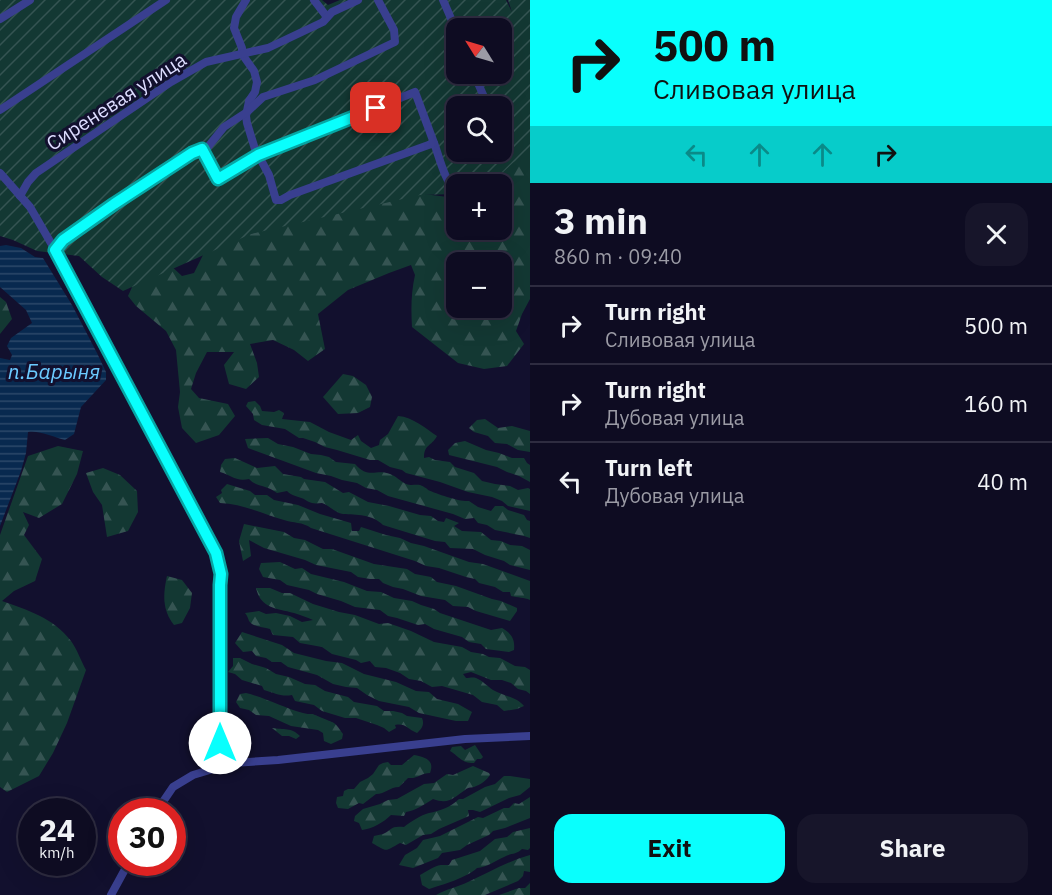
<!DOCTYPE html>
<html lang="en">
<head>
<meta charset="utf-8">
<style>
	:root { --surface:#0e0c22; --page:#17152a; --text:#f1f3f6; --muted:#9b9ba5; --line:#2e2c40; --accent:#09fffd }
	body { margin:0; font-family:"IBM Plex Sans",sans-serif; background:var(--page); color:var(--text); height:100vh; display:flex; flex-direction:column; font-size:22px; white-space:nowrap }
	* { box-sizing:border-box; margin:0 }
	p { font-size:20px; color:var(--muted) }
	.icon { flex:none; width:33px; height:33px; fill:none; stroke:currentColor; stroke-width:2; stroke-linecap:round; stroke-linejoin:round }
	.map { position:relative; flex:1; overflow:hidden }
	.details { display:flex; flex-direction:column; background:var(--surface); width:522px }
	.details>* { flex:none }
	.top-card { background:#09fffd; color:#111; overflow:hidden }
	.needle { width:39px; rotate:307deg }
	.controls { position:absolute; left:446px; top:18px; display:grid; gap:12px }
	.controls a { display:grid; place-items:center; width:66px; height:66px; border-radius:12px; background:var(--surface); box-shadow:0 6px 24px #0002,0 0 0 2px var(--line); font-size:30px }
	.speed { position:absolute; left:18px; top:798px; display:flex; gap:12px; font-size:30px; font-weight:700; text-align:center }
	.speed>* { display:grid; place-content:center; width:78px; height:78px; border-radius:50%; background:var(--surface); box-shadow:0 6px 24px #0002,0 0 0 2px var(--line); line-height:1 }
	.speed small { font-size:15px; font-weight:400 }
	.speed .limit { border:9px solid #d22; background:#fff; color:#111 }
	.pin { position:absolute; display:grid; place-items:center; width:51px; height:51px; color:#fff; margin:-26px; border-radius:12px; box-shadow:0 3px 9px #0006 }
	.me { position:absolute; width:66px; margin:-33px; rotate:0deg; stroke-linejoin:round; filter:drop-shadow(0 0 4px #0008) }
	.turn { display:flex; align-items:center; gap:21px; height:126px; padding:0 24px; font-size:27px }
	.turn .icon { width:78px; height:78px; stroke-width:2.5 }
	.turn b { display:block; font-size:42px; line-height:51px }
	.lanes { display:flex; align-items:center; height:57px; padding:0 24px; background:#0003; justify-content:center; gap:30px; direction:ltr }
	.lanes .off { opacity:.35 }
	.round { display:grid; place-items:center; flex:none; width:63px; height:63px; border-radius:18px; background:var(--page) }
	.summary { display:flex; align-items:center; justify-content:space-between; height:102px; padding:0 24px }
	h1 { font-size:36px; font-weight:700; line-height:45px }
	.button { display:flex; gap:12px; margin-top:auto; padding:12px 24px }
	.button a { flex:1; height:69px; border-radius:18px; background:var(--accent); color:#111; font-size:24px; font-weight:700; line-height:69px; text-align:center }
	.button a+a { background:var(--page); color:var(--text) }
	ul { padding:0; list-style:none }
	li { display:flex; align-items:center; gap:18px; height:78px; padding:0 24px; border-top:2px solid var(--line) }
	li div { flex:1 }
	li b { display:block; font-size:22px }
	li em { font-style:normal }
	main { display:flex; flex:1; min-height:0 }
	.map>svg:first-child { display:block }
	.forest { fill:url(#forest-firs); fill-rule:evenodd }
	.garden { fill:url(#garden-furrows); fill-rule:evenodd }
	.water { fill:url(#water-rules) }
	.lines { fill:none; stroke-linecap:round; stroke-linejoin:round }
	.minor { stroke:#393f8f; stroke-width:8 }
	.route-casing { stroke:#06a6a4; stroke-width:15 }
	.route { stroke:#09fffd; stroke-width:10 }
	.labels { text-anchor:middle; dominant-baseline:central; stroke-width:6; stroke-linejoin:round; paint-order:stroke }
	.street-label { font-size:20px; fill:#ddf; stroke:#12102e }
	.water-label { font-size:21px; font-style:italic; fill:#6bcaff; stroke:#12102e }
</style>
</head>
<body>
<main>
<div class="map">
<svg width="530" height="895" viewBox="0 0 530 895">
	<defs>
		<pattern id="forest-firs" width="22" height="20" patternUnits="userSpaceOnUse" patternTransform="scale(1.5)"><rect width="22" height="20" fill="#133833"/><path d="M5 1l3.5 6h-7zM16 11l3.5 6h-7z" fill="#355452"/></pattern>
		<pattern id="garden-furrows" width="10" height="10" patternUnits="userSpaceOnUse" patternTransform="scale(1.5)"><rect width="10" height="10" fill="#133833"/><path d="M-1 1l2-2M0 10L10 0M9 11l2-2" fill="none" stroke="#355452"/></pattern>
		<pattern id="water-rules" width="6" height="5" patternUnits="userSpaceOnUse" patternTransform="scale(1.5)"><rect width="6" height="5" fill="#08294f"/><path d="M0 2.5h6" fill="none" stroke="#2c4869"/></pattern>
	</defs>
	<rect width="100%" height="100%" fill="#12102e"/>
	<!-- forest -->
	<g class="forest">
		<path d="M530,141V299L522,314L516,331L524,344L507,366L484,369L458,363L412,327C411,309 411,293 415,275L411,265L389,273L348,290L318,314L325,349L308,361L294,350L273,340L250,344L257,363L259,377L246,389L229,384L224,365L234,352H207L196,373L191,389L199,398L228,404L235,416L219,435L196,443L182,428L178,407L180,392L176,350L166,331L136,306L128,296L138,274L169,264L182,276L194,273L208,245L407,192L456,198V230H501V184H477ZM456,262H501V308H456Z"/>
		<path d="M0,297L6,302L12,319L0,334Z"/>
		<path d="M343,374L353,376L366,385L372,397L370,407L358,413L338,414L323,397Z"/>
		<path d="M255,401L260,406L262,411L274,412L279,410L284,413L282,419L310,422L329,432L351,440L358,435L361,441L371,448L379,445L380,440L388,434L398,416C413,417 426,429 437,436C431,447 424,444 424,458L429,457L435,460L450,462L455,467L474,473L482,481L495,484L510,486L518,490L528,488L530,489V511L508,506L502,501L492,497L468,492L440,482L406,473L402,470L390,467L378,460H370L337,450L325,447L315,442L303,438H299L285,429L262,425L254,420L253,414L246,406L248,402Z"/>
		<path d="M485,419L498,428L512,426L530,431V452L518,450L507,444L495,443L488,436L474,432L469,428L477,420Z"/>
		<path d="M268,438L278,444L293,447L311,454L321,455L329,457L336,462L355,464C369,480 377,468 390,474C396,476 400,481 406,484C412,486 415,484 420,485C421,485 428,489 428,490C437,494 460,502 469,501L478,507L491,511L495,506H503L508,510L524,515L527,520L530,521V538L524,536L495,530L487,525L478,523L474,518L465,519L453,514L388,496L377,490L366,488L357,483L342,480L331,476L316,473L248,448L245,439Z"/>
		<path d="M465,441L486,450L499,453L512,458H524L527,463L530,465V482L519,476L507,472L497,467L449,455L448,450L455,443Z"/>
		<path d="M58,446L83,451L77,474L62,504L39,518L23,512L29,525L24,535L42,559L35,581L14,591L2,601C29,611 52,617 71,641C77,649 81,661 86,670L67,723L53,753L39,776L7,792L0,787V535L28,456Z"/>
		<path d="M235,458L257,468L275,466L283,474L301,477L304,479L325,482L343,493L349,492L368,502L389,506L420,515L431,516L438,521L444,522L446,518L459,523L454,526L462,531L481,532L491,540L501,541L510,545L522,546L530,550V570L510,565L504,561L485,555L473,549L450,548L445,542L435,541L383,525C372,514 357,515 343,514C335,513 329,505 322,503C319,503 316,504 312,503C311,503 305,500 304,499C297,496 292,496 287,491L277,493C267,485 256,487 249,479C236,482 231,475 220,472L221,465L225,459Z"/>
		<path d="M103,468L120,475L137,491L138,512L128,531L107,537L102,505L93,492L86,473Z"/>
		<path d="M227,484L250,491L255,495H267L274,500L298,505L320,514L351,523L352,531H359L361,527L386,535L400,538L411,543L424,546L469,562L483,564L530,581V600C524,597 518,598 511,596L510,592H503L495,587L479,583L475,579L466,577L439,568L426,566L415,561L311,528C303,522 293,523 284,520C263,514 243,504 220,503L216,497L222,493L221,490Z"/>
		<path d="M244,524L284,532L294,538L305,540L323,549H332L374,564L407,569L415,574L431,577L437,582L456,586L492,599L501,601L517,608V611L510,621L476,611L468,607L453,606L445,600L421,596L403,589L393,587L383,583L379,579H370L358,577L351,572L316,565L305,560L264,548L249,540L251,556L243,561L239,541Z"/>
		<path d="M280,562L295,569L302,568L311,574L344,582L367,591L381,592L394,598L412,601L421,605L434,609L440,613L491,630L502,628C512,634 515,639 514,650L509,652L486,649L481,644L469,642L462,637L434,629L425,624L418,625L397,618L388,616L380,610L355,607L341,601L317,594L309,590L287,585L280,580L263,577L259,569L261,563Z"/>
		<path d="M167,576L182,580L192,593L190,608L182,623L174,625C162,610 163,594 167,576Z"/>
		<path d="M256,588H270L282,593H290L313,604L339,612L355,615L379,624L388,623L411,631L434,642L462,647L471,652L483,654L489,657L500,658L515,666L525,667L530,670V694L526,691L518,689L511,683L502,680H491L471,672L463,674L466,678C470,678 472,677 476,678C483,681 487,686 493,690C503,696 517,697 524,706L517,709L504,711L497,705L482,702L473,695L442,686L432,687L421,681L409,679L400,673L386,668L375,667L370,661L361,663L356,660L332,654L322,647L300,643L293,637L273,635L270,629C263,627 253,627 249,621C248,618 247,615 245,613L259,611L266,614L276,613L290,616L302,622L313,620C307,617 300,615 294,613C276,608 261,609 256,588Z"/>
		<path d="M242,632L282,645L294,653L326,661L342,663L364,674L396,682L416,691L429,692L437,699L458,704L472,712L468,721H456L419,713L409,707L379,701L367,695L357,688L346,687L333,684L317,675L288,667L281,662H272L266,658L256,656L252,651L243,652L235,643Z"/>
		<path d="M233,658H240L252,664L266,668L276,674L289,677L305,684L315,685L325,691L348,697L354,702L377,706L384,711H393L402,713L407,716L422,718C425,725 421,729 417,733C407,729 406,723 395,725L396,728L389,732L384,728L377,725L356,718H345L322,711L314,705L295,701L292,695C281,697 275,693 264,690L262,686L242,680L235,674L228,672L233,666Z"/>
		<path d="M246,693C266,698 284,708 303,713C306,714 309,714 313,714C314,715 333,722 334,723C337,725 340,730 343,734L342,739L331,744L324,741L323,733L318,730L291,726L269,716L256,715L249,710L240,708L236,702L240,694Z"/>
		<path d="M272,728C284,730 291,727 300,736L296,739L289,736H282Z"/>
		<path d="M475,745L483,757L481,759H477L474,763C461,763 460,757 450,751L452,747L461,746L465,750Z"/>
		<path d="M414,755C425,757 435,760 430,773C421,773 418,779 408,778L399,787C390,787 385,794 376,794L363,804L359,803L348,809L338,808L336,803L337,797L343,796L344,791L348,789H354L360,782L368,778L373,774L379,765L383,763L388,762L391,765H402Z"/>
		<path d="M473,766L489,773L490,775C487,780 480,785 474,787C470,788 468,787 465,790C453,798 449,805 433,799C425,804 415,811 406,812L404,816L391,815C384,822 372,829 362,830L359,823L354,821L355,816L363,809L380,804L388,800L397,799L424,784L434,783L447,774L453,775Z"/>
		<path d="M504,776H510L530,779V787L520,795L509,798L480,812L473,810H468L469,816L439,829L431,834L423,835L406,845L400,843C384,852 388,852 372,843L374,836C377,835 380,835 383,834C394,829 389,826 404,827C410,822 421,815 429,813C440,811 451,807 459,799H463L485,787L495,784Z"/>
		<path d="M530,797V818L505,828L493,831L489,835L467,845L460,850L442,853L438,858L413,868L399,865L405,855L417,848L423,840L440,836L478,817L483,818L504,808H509L514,803L519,804Z"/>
		<path d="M530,828V848L528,850L522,849C516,855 510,853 504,857C495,861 487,867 477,868C468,877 442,885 429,889L422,885L420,875C426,872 434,866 441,865C444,865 446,865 449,865L452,860L480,851L495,839L507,837L513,832Z"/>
		<path d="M530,855V872L524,871L523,876L518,881L485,895H436C446,889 458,887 468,882C488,873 508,861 530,855Z"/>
		<path d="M530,883V895H499L519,888H525Z"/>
	</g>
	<!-- garden -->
	<path class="garden" d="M0,0H322L328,5L340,0H506L512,12L508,0H530V155L514,162L490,184H456V194L420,195L251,234L123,291L102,277L79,256L37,251L13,240L0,236ZM456,28H501V74H456ZM456,106H501V152H456Z"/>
	<!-- water -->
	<path class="water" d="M6,245L21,248L35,257L43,258L72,305L97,353L106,372V380L81,407L74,434L65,440C54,437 39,430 28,432L26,453L21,471L0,526V358L10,360L12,355L7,346L11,338L32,323L26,310L0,287V246Z"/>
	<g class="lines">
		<!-- minor -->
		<g class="minor">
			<path d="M246,0L236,17L234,28L242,48V54L254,71L257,82L255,92L249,101L246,116L247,123L255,149L269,175L276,200H281L290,195L434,143C440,159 444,179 456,192"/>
			<path d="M314,0L327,17"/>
			<path d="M443,0L456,30"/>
			<path d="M0,19L30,0"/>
			<path d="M474,74L488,106"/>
			<path d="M0,110L166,0"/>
			<path d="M501,138L506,151"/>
			<path d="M202,149L218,179L258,155L415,92L434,143"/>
			<path d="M0,173L30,207L55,250L216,553L221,574L220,585V743C222,752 226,757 233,763"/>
			<path d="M20,196L28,182L36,173L171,82L206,62L268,48L323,22L332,12L358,0"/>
			<path d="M55,250L63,241L114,204L192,153L207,148L224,127L247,112L263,97L315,80L395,42L394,30L378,0"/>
			<path d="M156,812L173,787L193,775L233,763L278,760L465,739L530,736"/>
			<path d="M111,895L129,862"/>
		</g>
	</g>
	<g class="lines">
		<defs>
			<path id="route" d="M220,743V585L221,574L216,553L55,250L63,240L114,204L192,153L202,149L218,179L258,155L376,108"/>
		</defs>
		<!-- route casing -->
		<use href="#route" class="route-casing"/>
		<!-- route -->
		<use href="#route" class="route"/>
	</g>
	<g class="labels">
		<!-- street labels -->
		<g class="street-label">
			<text transform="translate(116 101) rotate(-33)">Сиреневая улица</text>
		</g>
		<!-- water labels -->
		<g class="water-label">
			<text x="54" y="371">п.Барыня</text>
		</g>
	</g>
</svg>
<div class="controls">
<a><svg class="needle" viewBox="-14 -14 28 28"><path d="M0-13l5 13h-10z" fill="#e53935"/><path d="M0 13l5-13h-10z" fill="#9b9ba5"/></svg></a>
<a><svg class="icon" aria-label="search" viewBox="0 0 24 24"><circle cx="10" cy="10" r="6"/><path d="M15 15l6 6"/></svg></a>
<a>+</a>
<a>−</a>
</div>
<div class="speed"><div>24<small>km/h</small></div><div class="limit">30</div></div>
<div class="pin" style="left:376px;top:108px;background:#d93025"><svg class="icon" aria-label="arrive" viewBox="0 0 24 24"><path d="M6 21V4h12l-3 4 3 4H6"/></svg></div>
<svg class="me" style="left:220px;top:743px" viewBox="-20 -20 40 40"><circle r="19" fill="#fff"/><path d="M0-13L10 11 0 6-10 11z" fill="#09fffd"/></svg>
</div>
<section class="details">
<div class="top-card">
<div class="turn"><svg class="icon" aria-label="right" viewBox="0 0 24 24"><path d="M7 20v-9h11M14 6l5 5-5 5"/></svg><div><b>500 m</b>Сливовая улица</div></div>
<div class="lanes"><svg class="icon off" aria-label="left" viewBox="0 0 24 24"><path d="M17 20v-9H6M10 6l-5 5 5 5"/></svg><svg class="icon off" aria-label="ahead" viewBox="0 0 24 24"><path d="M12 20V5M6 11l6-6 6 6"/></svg><svg class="icon off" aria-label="ahead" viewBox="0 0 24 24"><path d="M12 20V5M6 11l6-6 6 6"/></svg><svg class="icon" aria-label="right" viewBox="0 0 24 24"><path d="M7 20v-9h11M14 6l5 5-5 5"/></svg></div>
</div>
<div class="summary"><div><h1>3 min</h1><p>860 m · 09:40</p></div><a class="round"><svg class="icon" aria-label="close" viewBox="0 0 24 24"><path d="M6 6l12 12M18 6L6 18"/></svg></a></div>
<ul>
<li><svg class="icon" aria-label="right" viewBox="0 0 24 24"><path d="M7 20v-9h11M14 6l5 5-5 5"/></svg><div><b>Turn right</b><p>Сливовая улица</p></div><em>500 m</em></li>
<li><svg class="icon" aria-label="right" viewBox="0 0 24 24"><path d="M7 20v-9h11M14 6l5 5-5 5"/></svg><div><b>Turn right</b><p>Дубовая улица</p></div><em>160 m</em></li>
<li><svg class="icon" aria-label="left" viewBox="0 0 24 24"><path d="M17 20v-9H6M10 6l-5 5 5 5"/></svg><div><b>Turn left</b><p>Дубовая улица</p></div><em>40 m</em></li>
</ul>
<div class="button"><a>Exit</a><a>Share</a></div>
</section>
</main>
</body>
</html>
